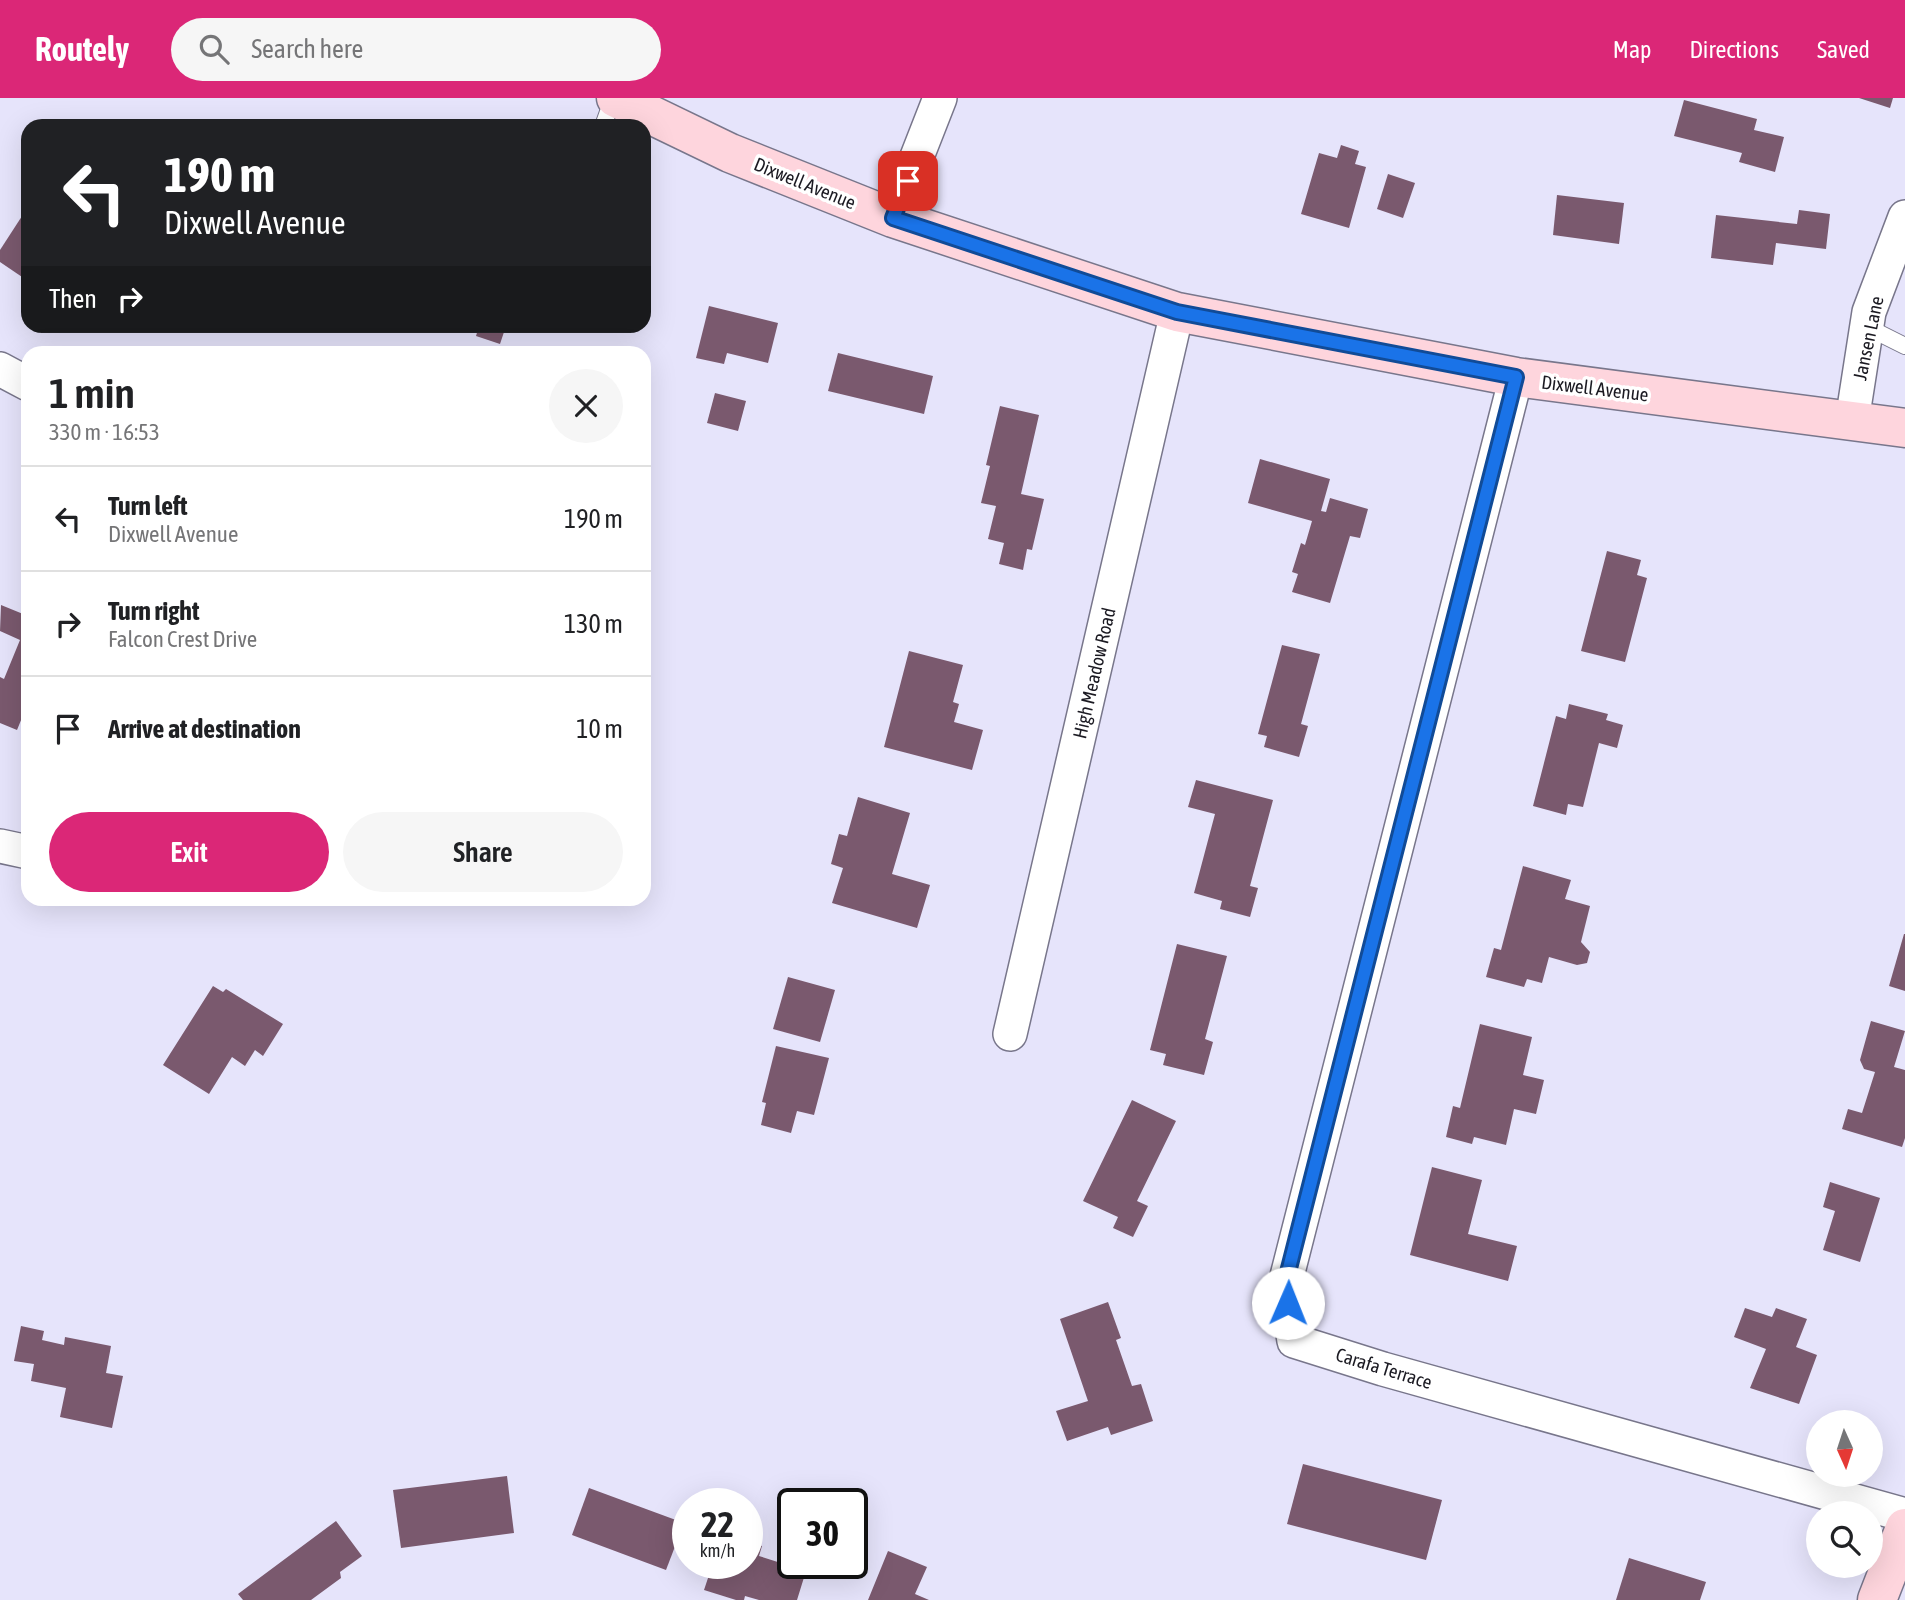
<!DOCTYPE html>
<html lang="en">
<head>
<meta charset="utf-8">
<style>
	:root { --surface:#fff; --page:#f6f6f6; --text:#202124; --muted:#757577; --line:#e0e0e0; --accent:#db2777 }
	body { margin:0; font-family:"Asap Condensed",sans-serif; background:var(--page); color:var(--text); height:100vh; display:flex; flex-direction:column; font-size:26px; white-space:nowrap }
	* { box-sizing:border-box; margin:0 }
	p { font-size:23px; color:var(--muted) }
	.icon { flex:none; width:38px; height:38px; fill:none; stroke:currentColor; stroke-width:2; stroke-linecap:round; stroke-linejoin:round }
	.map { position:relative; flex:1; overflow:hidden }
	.side { position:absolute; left:21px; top:248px; width:630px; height:560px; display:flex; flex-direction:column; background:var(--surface); border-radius:21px; box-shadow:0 7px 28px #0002 }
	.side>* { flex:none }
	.hud { position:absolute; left:21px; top:21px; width:630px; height:214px; border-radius:21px; box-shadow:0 7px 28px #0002; background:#202124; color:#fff; overflow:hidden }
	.needle { width:46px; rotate:177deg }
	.fabs { position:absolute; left:1806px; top:1312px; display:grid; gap:14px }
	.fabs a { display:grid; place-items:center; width:77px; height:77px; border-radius:50%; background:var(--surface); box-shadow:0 7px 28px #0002; font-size:35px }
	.speed { position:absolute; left:672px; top:1390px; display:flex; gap:14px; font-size:35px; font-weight:700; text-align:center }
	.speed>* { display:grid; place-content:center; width:91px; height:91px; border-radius:50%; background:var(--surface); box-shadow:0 7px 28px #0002; line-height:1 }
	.speed small { font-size:18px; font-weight:400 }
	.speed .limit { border:4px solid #111; border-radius:10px; background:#fff; color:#111 }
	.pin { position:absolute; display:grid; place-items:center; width:60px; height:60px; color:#fff; margin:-30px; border-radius:14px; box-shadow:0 4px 10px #0006 }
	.me { position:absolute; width:77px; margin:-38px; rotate:1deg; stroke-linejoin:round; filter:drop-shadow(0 0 5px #0008) }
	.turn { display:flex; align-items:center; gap:24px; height:147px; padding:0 28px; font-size:32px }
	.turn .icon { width:91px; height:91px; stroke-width:2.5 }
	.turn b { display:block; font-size:49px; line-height:60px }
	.then { display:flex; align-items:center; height:66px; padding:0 28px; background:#0003; gap:14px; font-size:26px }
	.round { display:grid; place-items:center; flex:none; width:74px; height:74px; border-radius:37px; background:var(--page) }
	.summary { display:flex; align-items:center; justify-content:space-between; height:119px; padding:0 28px }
	h1 { font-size:42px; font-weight:600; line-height:52px }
	.primary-button { display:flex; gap:14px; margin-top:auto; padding:14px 28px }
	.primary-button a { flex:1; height:80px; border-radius:42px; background:var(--accent); color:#fff; font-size:28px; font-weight:600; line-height:80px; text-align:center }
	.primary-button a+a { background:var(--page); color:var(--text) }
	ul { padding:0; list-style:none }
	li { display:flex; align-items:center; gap:21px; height:105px; padding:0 28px; border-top:2px solid var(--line) }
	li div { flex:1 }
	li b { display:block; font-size:26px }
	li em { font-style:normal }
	header { display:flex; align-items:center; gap:42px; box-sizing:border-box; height:98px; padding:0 35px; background:var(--accent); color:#fff }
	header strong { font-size:33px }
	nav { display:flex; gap:38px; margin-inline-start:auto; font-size:24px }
	.search { width:490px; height:63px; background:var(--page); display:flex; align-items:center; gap:18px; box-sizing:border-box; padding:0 24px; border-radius:38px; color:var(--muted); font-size:26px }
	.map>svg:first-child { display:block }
	.building { fill:#7a596e }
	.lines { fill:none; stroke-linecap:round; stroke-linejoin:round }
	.lane-casing { stroke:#78768b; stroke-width:18 }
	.street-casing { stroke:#78768b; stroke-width:36 }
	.secondary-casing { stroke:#78768b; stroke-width:41 }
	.lane { stroke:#fff; stroke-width:16 }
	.street { stroke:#fff; stroke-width:33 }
	.secondary { stroke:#fed5dd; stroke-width:38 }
	.route-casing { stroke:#114b97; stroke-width:18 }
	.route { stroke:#1a73e8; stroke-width:12 }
	.labels { text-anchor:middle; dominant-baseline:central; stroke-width:7; stroke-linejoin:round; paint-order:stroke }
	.street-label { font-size:19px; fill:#1b1a22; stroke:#fff }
</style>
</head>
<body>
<header>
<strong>Routely</strong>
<div class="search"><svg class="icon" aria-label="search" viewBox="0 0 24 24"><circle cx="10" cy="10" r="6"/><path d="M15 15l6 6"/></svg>Search here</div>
<nav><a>Map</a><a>Directions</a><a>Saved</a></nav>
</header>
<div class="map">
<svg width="1905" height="1502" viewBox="0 0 1905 1502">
	<rect width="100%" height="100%" fill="#e6e4fb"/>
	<!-- building -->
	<g class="building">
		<path d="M1859,0H1893L1890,10Z"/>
		<path d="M1684,2L1757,21L1754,32L1784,39L1775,74L1739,64L1742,55L1674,38Z"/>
		<path d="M1341,47L1359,53L1355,66L1366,69L1349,130L1301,116L1319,55L1337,60Z"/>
		<path d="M1388,76L1415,85L1403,120L1377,111Z"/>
		<path d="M1557,97L1624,105L1619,146L1553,137Z"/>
		<path d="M1799,112L1830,116L1826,151L1776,145L1773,167L1711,160L1716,117L1797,126Z"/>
		<path d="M24,115L28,118V183L0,164V152Z"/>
		<path d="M709,208L778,225L768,265L727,255L724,266L696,260Z"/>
		<path d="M479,228H506L500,246L476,238Z"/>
		<path d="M838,255L933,278L924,316L828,293Z"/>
		<path d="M715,295L746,303L738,333L707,325Z"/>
		<path d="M1000,308L1039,317L1021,396L1044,401L1032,452L1027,451L1023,472L999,466L1004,445L988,441L996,408L981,405L990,368L986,367Z"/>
		<path d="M1260,361L1330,381L1321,413L1326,414L1330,400L1368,411L1360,440L1350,438L1330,505L1292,494L1298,476L1292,474L1301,445L1305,447L1312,423L1248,405Z"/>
		<path d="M1607,453L1641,462L1637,477L1647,480L1625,564L1581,553Z"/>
		<path d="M1,507L28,518V605L17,632L0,625V579L4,581L20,542L0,533Z"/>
		<path d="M1282,547L1320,556L1301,626L1308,628L1299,659L1264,649L1267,638L1258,636Z"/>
		<path d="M909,553L963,567L953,604L959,606L954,624L983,632L972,672L884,649Z"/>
		<path d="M1569,606L1608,616L1606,622L1623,627L1617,650L1599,645L1583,709L1568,706L1566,717L1533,708L1556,618L1566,621Z"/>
		<path d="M1196,682L1273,702L1250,788L1258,790L1250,819L1220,811L1222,803L1194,795L1215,716L1188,709Z"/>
		<path d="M858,699L910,715L892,776L930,787L917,830L832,805L843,770L831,766L839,736L847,738Z"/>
		<path d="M1523,768L1571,782L1565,801L1590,808L1581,844L1590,854L1587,865L1577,867L1549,859L1542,885L1527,881L1524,889L1486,879L1494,850L1501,852Z"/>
		<path d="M1904,836H1905V893L1889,888Z"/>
		<path d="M1177,846L1227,858L1205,941L1213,944L1204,977L1163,967L1166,956L1150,952Z"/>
		<path d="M788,879L835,892L820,944L773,931Z"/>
		<path d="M213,888L223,894L226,891L283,926L263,958L255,952L245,968L232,959L209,996L163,967Z"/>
		<path d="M1871,923L1905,933L1894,969L1905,972V1040L1902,1049L1842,1031L1848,1011L1862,1015L1875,974L1864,971L1860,962Z"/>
		<path d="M1480,926L1532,939L1523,977L1544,982L1536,1016L1514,1011L1506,1047L1474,1039L1472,1046L1446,1039L1453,1008L1460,1010Z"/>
		<path d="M776,948L829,960L814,1017L797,1013L791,1035L761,1027L766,1005L762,1004Z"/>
		<path d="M1132,1002L1176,1023L1137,1103L1148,1108L1133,1139L1113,1130L1118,1119L1083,1103Z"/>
		<path d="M1432,1069L1482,1082L1468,1136L1517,1148L1508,1183L1410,1157Z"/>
		<path d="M1830,1084L1880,1100L1860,1164L1823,1152L1835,1113L1823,1109Z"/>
		<path d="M1108,1204L1121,1240L1116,1242L1132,1288L1141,1286L1153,1323L1111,1337L1108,1329L1067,1343L1056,1313L1088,1303L1060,1221Z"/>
		<path d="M1745,1210L1772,1219L1776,1210L1807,1221L1796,1249L1817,1257L1799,1306L1750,1290L1766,1251L1734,1239Z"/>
		<path d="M21,1228L44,1233L42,1242L64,1247L65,1239L111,1248L106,1275L123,1278L112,1330L60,1319L66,1290L31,1283L34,1266L14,1263Z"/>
		<path d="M1303,1366L1442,1402L1426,1462L1287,1426Z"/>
		<path d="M507,1378L514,1435L401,1450L393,1392Z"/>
		<path d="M589,1390L684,1425L666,1472L572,1437Z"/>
		<path d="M336,1423L362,1458L340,1474L341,1480L311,1502H243L238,1496Z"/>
		<path d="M747,1444L762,1448L759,1458L806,1473L797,1502H759L745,1498L744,1502H736L704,1492L713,1465H747Z"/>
		<path d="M888,1453L927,1469L915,1496L929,1502H868Z"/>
		<path d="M1629,1460L1706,1484L1700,1502H1616Z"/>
	</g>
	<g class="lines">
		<defs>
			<g id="lane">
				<path d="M603,28L613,0"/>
				<path d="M1867,229L1905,248"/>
			</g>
			<g id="street">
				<path d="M893,120L940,0"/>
				<path d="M0,271L28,286"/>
				<path d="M1516,279L1285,1186L1294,1243L1383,1271L1905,1417"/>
				<path d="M1852,323L1869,214L1905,119"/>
				<path d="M0,748L28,754"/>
				<path d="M1010,936L1177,214"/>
			</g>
			<g id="secondary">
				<path d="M616,0L730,55L893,120L1177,214L1516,279L1905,330"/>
				<path d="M1877,1502L1905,1430"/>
			</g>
		</defs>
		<!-- lane casing -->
		<use href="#lane" class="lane-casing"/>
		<!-- street casing -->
		<use href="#street" class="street-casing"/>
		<!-- secondary casing -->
		<use href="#secondary" class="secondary-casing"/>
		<!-- lane -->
		<use href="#lane" class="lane"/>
		<!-- street -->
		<use href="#street" class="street"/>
		<!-- secondary -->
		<use href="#secondary" class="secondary"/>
	</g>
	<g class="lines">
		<defs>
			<path id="route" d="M908,83L893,120L1177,214L1516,279L1285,1186L1288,1205"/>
		</defs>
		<!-- route casing -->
		<use href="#route" class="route-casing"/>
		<!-- route -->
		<use href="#route" class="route"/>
	</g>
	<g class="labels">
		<!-- street labels -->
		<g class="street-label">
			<text transform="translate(805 85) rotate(22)">Dixwell Avenue</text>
			<text transform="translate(1868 240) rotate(-78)">Jansen Lane</text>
			<text transform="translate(1595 290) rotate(7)">Dixwell Avenue</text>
			<text transform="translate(1094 575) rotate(-77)">High Meadow Road</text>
			<text transform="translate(1384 1270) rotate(17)">Carafa Terrace</text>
		</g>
	</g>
</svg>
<div class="fabs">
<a><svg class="needle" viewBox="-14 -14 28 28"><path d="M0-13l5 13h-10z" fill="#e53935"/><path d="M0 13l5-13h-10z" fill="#757577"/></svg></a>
<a><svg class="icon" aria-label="search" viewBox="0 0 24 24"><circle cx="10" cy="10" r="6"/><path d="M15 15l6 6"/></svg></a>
</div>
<div class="speed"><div>22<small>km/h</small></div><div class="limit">30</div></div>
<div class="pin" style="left:908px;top:83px;background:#d93025"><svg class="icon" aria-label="arrive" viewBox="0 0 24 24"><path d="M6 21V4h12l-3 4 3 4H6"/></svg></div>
<svg class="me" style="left:1288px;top:1205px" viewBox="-20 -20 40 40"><circle r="19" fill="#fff"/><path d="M0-13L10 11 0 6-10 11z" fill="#1a73e8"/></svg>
<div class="hud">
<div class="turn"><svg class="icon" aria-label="left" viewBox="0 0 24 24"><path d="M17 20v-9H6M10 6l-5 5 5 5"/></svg><div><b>190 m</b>Dixwell Avenue</div></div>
<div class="then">Then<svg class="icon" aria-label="right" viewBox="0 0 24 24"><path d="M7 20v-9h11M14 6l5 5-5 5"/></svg></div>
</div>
<section class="side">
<div class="summary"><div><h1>1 min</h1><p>330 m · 16:53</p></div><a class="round"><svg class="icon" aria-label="close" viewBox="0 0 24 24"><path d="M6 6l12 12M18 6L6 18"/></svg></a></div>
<ul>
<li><svg class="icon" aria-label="left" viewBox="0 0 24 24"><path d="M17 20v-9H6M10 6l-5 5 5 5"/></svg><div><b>Turn left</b><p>Dixwell Avenue</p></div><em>190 m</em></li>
<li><svg class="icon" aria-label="right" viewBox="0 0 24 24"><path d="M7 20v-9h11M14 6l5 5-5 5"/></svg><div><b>Turn right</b><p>Falcon Crest Drive</p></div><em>130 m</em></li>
<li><svg class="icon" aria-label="arrive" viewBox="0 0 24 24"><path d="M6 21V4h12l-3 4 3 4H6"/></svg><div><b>Arrive at destination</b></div><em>10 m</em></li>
</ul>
<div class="primary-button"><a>Exit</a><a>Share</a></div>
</section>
</div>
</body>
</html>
